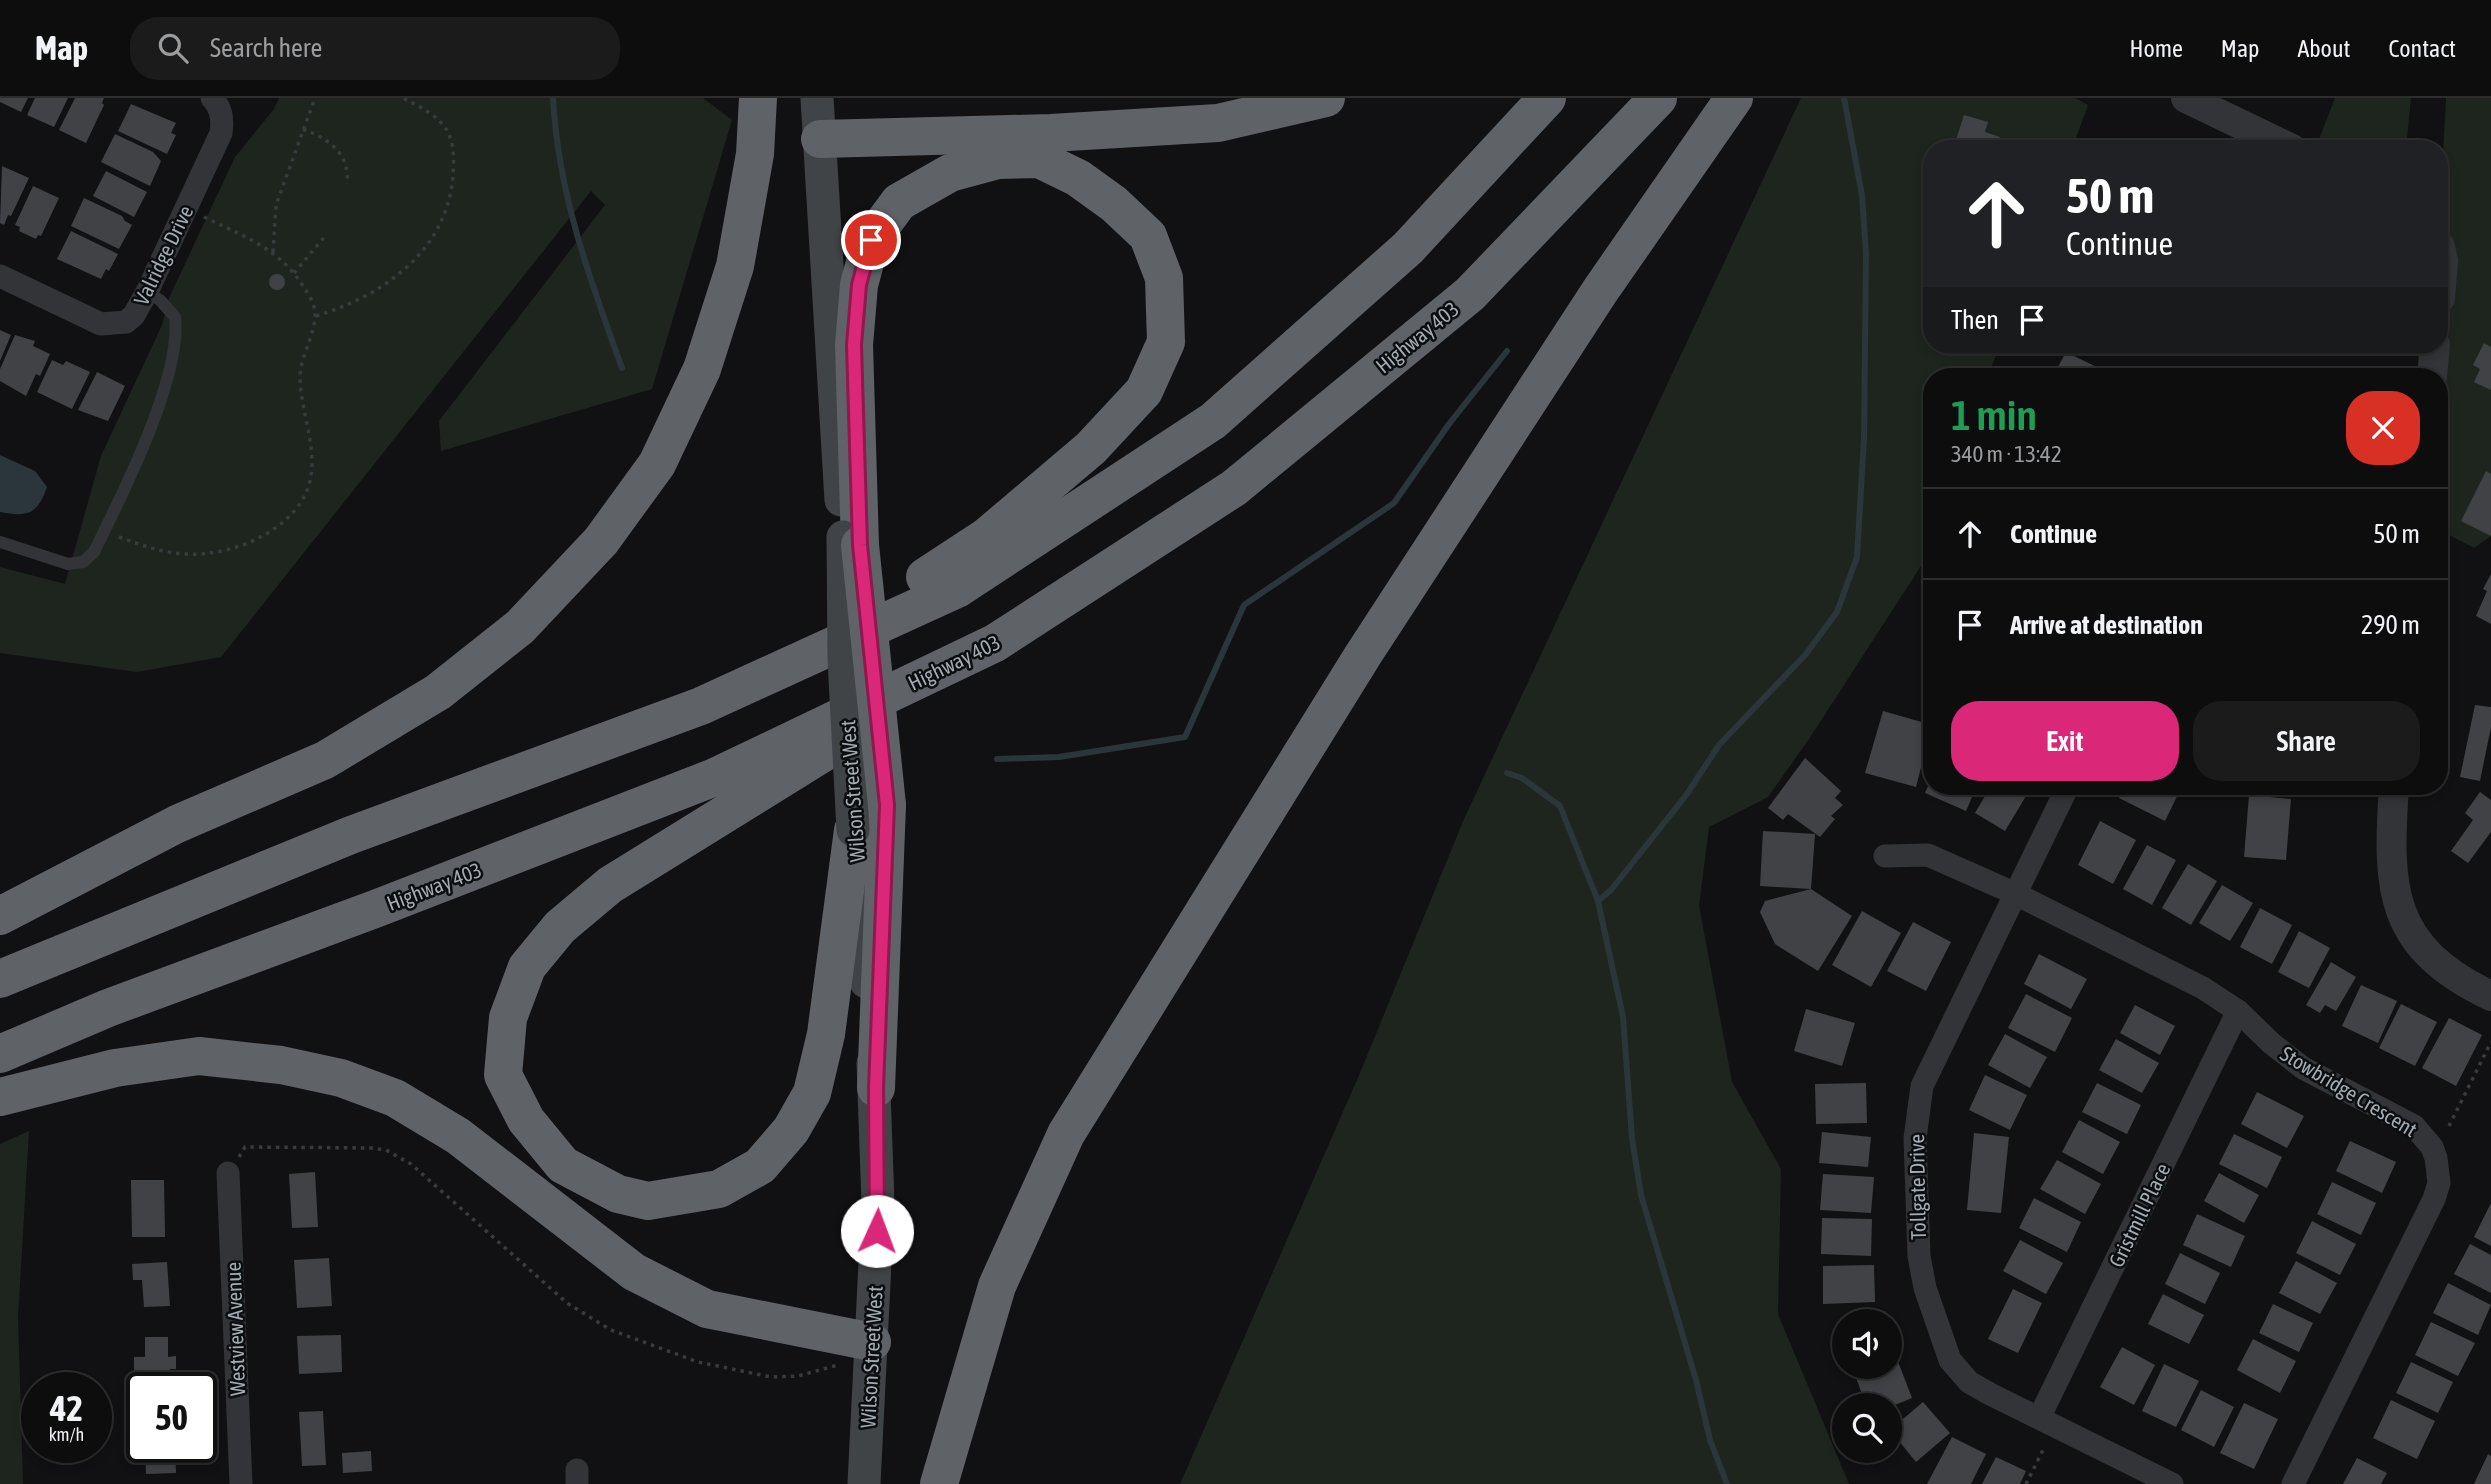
<!DOCTYPE html>
<html lang="en">
<head>
<meta charset="utf-8">
<style>
	:root { --surface:#0d0d0e; --page:#1b1b1c; --text:#f1f3f6; --muted:#9a9c9e; --line:#2d2d2e; --accent:#db2777 }
	body { margin:0; font-family:"Asap Condensed",sans-serif; background:var(--page); color:var(--text); height:100vh; display:flex; flex-direction:column; font-size:26px; white-space:nowrap }
	* { box-sizing:border-box; margin:0 }
	p { font-size:23px; color:var(--muted) }
	.icon { flex:none; width:38px; height:38px; fill:none; stroke:currentColor; stroke-width:2; stroke-linecap:round; stroke-linejoin:round }
	.map { position:relative; flex:1; overflow:hidden }
	.panel { position:absolute; left:1923px; top:270px; width:525px; height:427px; display:flex; flex-direction:column; background:var(--surface); border-radius:28px; box-shadow:0 4px 10px #0003,0 0 0 2px var(--line) }
	.panel>* { flex:none }
	.guide { position:absolute; left:1923px; top:42px; width:525px; height:214px; border-radius:28px; box-shadow:0 4px 10px #0003,0 0 0 2px var(--line); background:#202124; color:#fff; overflow:hidden }
	.fabs { position:absolute; left:1832px; top:1211px; display:grid; gap:14px }
	.fabs a { display:grid; place-items:center; width:70px; height:70px; border-radius:50%; background:var(--surface); box-shadow:0 4px 10px #0003,0 0 0 2px var(--line); font-size:35px }
	.speed { position:absolute; left:21px; top:1274px; display:flex; gap:14px; font-size:35px; font-weight:700; text-align:center }
	.speed>* { display:grid; place-content:center; width:91px; height:91px; border-radius:50%; background:var(--surface); box-shadow:0 4px 10px #0003,0 0 0 2px var(--line); line-height:1 }
	.speed small { font-size:18px; font-weight:400 }
	.speed .limit { border:4px solid #111; border-radius:10px; background:#fff; color:#111 }
	.pin { position:absolute; display:grid; place-items:center; width:60px; height:60px; color:#fff; margin:-30px; border:4px solid #fff; border-radius:50%; box-shadow:0 2px 7px #0007 }
	.me { position:absolute; width:77px; margin:-38px; rotate:2deg; stroke-linejoin:round; filter:drop-shadow(0 0 5px #0008) }
	.turn { display:flex; align-items:center; gap:24px; height:147px; padding:0 28px; font-size:32px }
	.turn .icon { width:91px; height:91px; stroke-width:2.5 }
	.turn b { display:block; font-size:49px; line-height:60px }
	.then { display:flex; align-items:center; height:66px; padding:0 28px; background:#0003; gap:14px; font-size:26px }
	.round { display:grid; place-items:center; flex:none; width:74px; height:74px; border-radius:28px; background:var(--page) }
	.headline { display:flex; align-items:center; justify-content:space-between; height:119px; padding:0 28px }
	h1 { font-size:42px; font-weight:600; line-height:52px; color:#1e9e55 }
	.cta { display:flex; gap:14px; margin-top:auto; padding:14px 28px }
	.cta a { flex:1; height:80px; border-radius:28px; background:var(--accent); color:#fff; font-size:28px; font-weight:600; line-height:80px; text-align:center }
	.cta a+a { background:var(--page); color:var(--text) }
	ul { padding:0; list-style:none }
	li { display:flex; align-items:center; gap:21px; height:91px; padding:0 28px; border-top:2px solid var(--line) }
	li div { flex:1 }
	li b { display:block; font-size:26px }
	li em { font-style:normal }
	header { display:flex; align-items:center; gap:42px; box-sizing:border-box; height:98px; padding:0 35px; background:var(--surface); border-bottom:2px solid var(--line) }
	header strong { font-size:33px }
	nav { display:flex; gap:38px; margin-inline-start:auto; font-size:24px }
	.search { width:490px; height:63px; background:var(--page); display:flex; align-items:center; gap:18px; box-sizing:border-box; padding:0 24px; border-radius:28px; color:var(--muted); font-size:26px }
	.map>svg:first-child { display:block }
	.green { fill:#1e251e }
	.water { fill:#2b363a }
	.lines { fill:none; stroke-linecap:round; stroke-linejoin:round }
	.stream { stroke:#2b363a; stroke-width:6 }
	.building { fill:#404246 }
	.path { stroke:#383b3e; stroke-width:3.5; stroke-dasharray:3.5 5; stroke-linecap:butt }
	.service { stroke:#323437; stroke-width:12 }
	.minor { stroke:#323437; stroke-width:23 }
	.tertiary { stroke:#323437; stroke-width:30 }
	.secondary { stroke:#414447; stroke-width:33 }
	.motorway { stroke:#5f6368; stroke-width:38 }
	.secondary-bridge { stroke:#414447; stroke-width:33 }
	.motorway-bridge { stroke:#5f6368; stroke-width:38 }
	.route-casing { stroke:#8e194d; stroke-width:18 }
	.route { stroke:#db2777; stroke-width:12 }
	.labels { text-anchor:middle; dominant-baseline:central; stroke-width:5; stroke-linejoin:round; paint-order:stroke }
	.street-label { font-size:21px; fill:#a3abb3; stroke:#0c0d0e }
</style>
</head>
<body>
<header>
<strong>Map</strong>
<div class="search"><svg class="icon" aria-label="search" viewBox="0 0 24 24"><circle cx="10" cy="10" r="6"/><path d="M15 15l6 6"/></svg>Search here</div>
<nav><a>Home</a><a>Map</a><a>About</a><a>Contact</a></nav>
</header>
<div class="map">
<svg width="2491" height="1386" viewBox="0 0 2491 1386">
	<rect width="100%" height="100%" fill="#111113"/>
	<!-- green -->
	<g class="green">
		<path d="M279,0H703L732,22L652,291L441,353L439,323L605,107L591,93L221,559L137,574L0,555V469L65,486L101,358L162,227L169,200L235,59L274,11Z"/>
		<path d="M1801,0H2075L2088,7L2072,51H1932V247H2000L1988,278H1932V451L1809,641L1768,699L1709,729L1699,808L1732,984L1781,1071L1778,1216L1849,1386H1180L1360,975L1464,721Z"/>
		<path d="M2335,0H2411L2406,51L2316,49Z"/>
		<path d="M2446,0H2491V438L2474,450L2440,432V114Z"/>
		<path d="M29,1033L18,1219L23,1386H0V1046Z"/>
	</g>
	<!-- water -->
	<path class="water" d="M0,357L35,373L47,389C37,417 28,419 0,414Z"/>
	<g class="lines">
		<!-- stream -->
		<g class="stream">
			<path d="M553,0C558,95 590,182 622,270"/>
			<path d="M997,661L1059,659L1185,639L1244,507L1394,405L1449,326L1507,253"/>
			<path d="M1507,675L1522,680L1560,708L1598,803L1623,919L1632,1040L1641,1097L1696,1282L1710,1342L1727,1386"/>
			<path d="M1598,803L1611,792L1687,696L1719,647L1806,556L1837,514L1857,459L1864,340L1866,156L1862,97L1844,0"/>
		</g>
	</g>
	<!-- building -->
	<g class="building">
		<path d="M0,0H28L21,14L0,4Z"/>
		<path d="M35,0H68L54,29L27,17Z"/>
		<path d="M75,0H104L102,5L104,7L86,45L59,32Z"/>
		<path d="M131,6L176,25L171,35L176,37L167,56L118,33Z"/>
		<path d="M1964,17L1988,24L1985,34L2000,39L1998,46L2009,50L2012,40L2036,47L2035,51H1953Z"/>
		<path d="M115,36L153,54L161,63L150,88L101,64Z"/>
		<path d="M2,68L29,80L11,118L8,117L4,127L0,125Z"/>
		<path d="M106,73L147,94L134,119L93,98Z"/>
		<path d="M33,88L59,100L41,138L38,137L36,141L19,133L20,129L15,127Z"/>
		<path d="M84,100L122,118L125,123L132,127L119,151L71,128Z"/>
		<path d="M71,133L118,156L109,173L106,171L101,181L57,161Z"/>
		<circle cx="277" cy="184" r="8"/>
		<path d="M0,232L11,237L0,263Z"/>
		<path d="M15,237L35,243L33,248L50,256L40,278L36,276L26,298L0,283V271Z"/>
		<path d="M2484,245L2491,249V292L2474,284L2480,271L2473,267Z"/>
		<path d="M2066,254L2115,278H2058L2062,271L2058,269Z"/>
		<path d="M52,262L63,267L66,263L90,274L72,311L37,294Z"/>
		<path d="M2347,272L2374,275V278H2347Z"/>
		<path d="M97,274L125,288L108,323L78,312Z"/>
		<path d="M2486,373L2491,376V438L2461,423Z"/>
		<path d="M2491,476V526L2476,518L2487,493L2483,491Z"/>
		<path d="M2475,607L2491,609V629L2480,683L2460,679Z"/>
		<path d="M1883,613L1932,627L1916,689L1865,675Z"/>
		<path d="M1805,660L1841,693L1835,700L1843,707L1831,718L1835,721L1820,739L1788,716L1783,722L1768,710Z"/>
		<path d="M1932,679V688H1977L1966,713L1925,695Z"/>
		<path d="M1991,688H2032L2005,733L1975,715Z"/>
		<path d="M2125,688H2182L2165,723L2119,700Z"/>
		<path d="M2480,694L2491,702V734L2468,765L2451,753L2473,722L2465,715Z"/>
		<path d="M2249,697L2291,701L2286,762L2244,759Z"/>
		<path d="M2100,723L2136,742L2113,786L2078,767Z"/>
		<path d="M1763,733L1815,736L1811,791L1760,788Z"/>
		<path d="M2147,747L2176,762L2152,807L2123,791Z"/>
		<path d="M2188,766L2217,783L2191,827L2162,810Z"/>
		<path d="M2222,787L2253,805L2230,843L2199,825Z"/>
		<path d="M1811,791L1852,818L1818,873L1775,846L1760,814L1765,803Z"/>
		<path d="M2260,810L2292,827L2272,866L2240,849Z"/>
		<path d="M1862,813L1901,835L1871,889L1832,867Z"/>
		<path d="M1913,824L1951,844L1926,893L1887,873Z"/>
		<path d="M2299,833L2330,850L2309,890L2278,874Z"/>
		<path d="M2039,856L2087,881L2071,911L2024,886Z"/>
		<path d="M2331,864L2356,879L2336,913L2325,907L2320,915L2306,907Z"/>
		<path d="M2361,887L2397,903L2378,945L2342,928Z"/>
		<path d="M2026,896L2072,920L2055,954L2008,930Z"/>
		<path d="M2401,906L2437,924L2415,968L2379,950Z"/>
		<path d="M2135,907L2175,928L2160,957L2120,935Z"/>
		<path d="M1806,911L1855,925L1842,968L1794,953Z"/>
		<path d="M2449,920L2482,937L2456,988L2422,970Z"/>
		<path d="M2005,936L2047,959L2030,990L1988,967Z"/>
		<path d="M2116,941L2159,965L2142,995L2099,972Z"/>
		<path d="M1985,977L2027,997L2010,1032L1969,1012Z"/>
		<path d="M1866,985L1867,1025L1816,1026L1815,986Z"/>
		<path d="M2097,985L2141,1007L2127,1036L2082,1014Z"/>
		<path d="M2257,994L2304,1018L2287,1050L2241,1026Z"/>
		<path d="M2079,1022L2120,1044L2103,1076L2062,1054Z"/>
		<path d="M1822,1034L1871,1039L1868,1069L1819,1065Z"/>
		<path d="M1974,1035L2009,1039L2001,1115L1967,1112Z"/>
		<path d="M2234,1036L2282,1059L2267,1090L2219,1066Z"/>
		<path d="M2350,1043L2396,1064L2382,1095L2336,1073Z"/>
		<path d="M2057,1062L2101,1086L2085,1116L2040,1091Z"/>
		<path d="M315,1074L318,1129L292,1130L289,1076Z"/>
		<path d="M2219,1075L2259,1097L2244,1125L2204,1103Z"/>
		<path d="M1823,1076L1874,1079L1871,1115L1820,1112Z"/>
		<path d="M131,1082H164L165,1139H132Z"/>
		<path d="M2332,1084L2376,1105L2361,1137L2317,1116Z"/>
		<path d="M2034,1100L2081,1124L2067,1154L2019,1130Z"/>
		<path d="M2491,1105V1148L2474,1139Z"/>
		<path d="M2197,1116L2245,1138L2231,1169L2183,1147Z"/>
		<path d="M1822,1120L1872,1121L1871,1158L1821,1156Z"/>
		<path d="M2312,1123L2356,1146L2340,1177L2296,1155Z"/>
		<path d="M2020,1142L2063,1165L2046,1196L2003,1173Z"/>
		<path d="M2470,1146L2491,1157V1195L2454,1176Z"/>
		<path d="M2180,1155L2220,1175L2205,1206L2165,1186Z"/>
		<path d="M329,1160L332,1208L297,1210L294,1162Z"/>
		<path d="M2296,1163L2337,1185L2320,1216L2279,1195Z"/>
		<path d="M167,1164L170,1208L144,1209L142,1182H133L132,1166Z"/>
		<path d="M1874,1167L1875,1204L1823,1206V1168Z"/>
		<path d="M2448,1185L2491,1207L2478,1237L2433,1215Z"/>
		<path d="M2013,1191L2042,1205L2018,1255L1988,1241Z"/>
		<path d="M2163,1196L2204,1217L2189,1246L2148,1226Z"/>
		<path d="M2273,1206L2313,1225L2299,1254L2259,1235Z"/>
		<path d="M1885,1213L1888,1223H1856Z"/>
		<path d="M2431,1224L2475,1245L2458,1278L2415,1257Z"/>
		<path d="M341,1237L342,1274L299,1276L297,1238Z"/>
		<path d="M145,1239H168V1259L176,1258V1271H170L171,1282L181,1281V1290H146V1284H134V1259H145Z"/>
		<path d="M2253,1241L2296,1263L2280,1295L2237,1272Z"/>
		<path d="M2122,1249L2155,1267L2134,1307L2100,1289Z"/>
		<path d="M1897,1261L1912,1300L1890,1309L1866,1307L1855,1277L1877,1269H1890V1264Z"/>
		<path d="M2411,1264L2453,1284L2438,1315L2396,1295Z"/>
		<path d="M2164,1266L2199,1283L2176,1329L2142,1313Z"/>
		<path d="M2201,1292L2234,1309L2214,1349L2181,1332Z"/>
		<path d="M2391,1302L2435,1323L2417,1361L2373,1340Z"/>
		<path d="M1923,1304L1950,1335L1916,1364L1890,1332Z"/>
		<path d="M2244,1305L2278,1321L2254,1371L2220,1355Z"/>
		<path d="M323,1313L326,1367L302,1368L299,1314Z"/>
		<path d="M1952,1339L1986,1356L1971,1386H1927Z"/>
		<path d="M145,1349H175L176,1375L146,1376Z"/>
		<path d="M371,1353L372,1373L343,1375L342,1355Z"/>
		<path d="M2488,1356L2491,1358V1386H2474Z"/>
		<path d="M1996,1359L2026,1373L2020,1386H1982Z"/>
		<path d="M2357,1360L2387,1375L2381,1386H2343Z"/>
	</g>
	<g class="lines">
		<!-- path -->
		<g class="path">
			<path d="M303,31C329,41 350,55 347,86"/>
			<path d="M273,154L276,107L315,0"/>
			<path d="M294,175L326,137"/>
			<path d="M316,218C383,198 447,153 453,78C454,60 455,41 443,27C433,14 417,8 403,0"/>
			<path d="M119,439C141,447 162,455 186,456C233,459 303,430 311,378C316,345 300,311 300,278C301,252 324,225 311,201C283,151 253,143 204,119"/>
			<path d="M2449,1028L2491,944"/>
			<path d="M239,1059L245,1049L371,1050L386,1052L411,1066L567,1205L611,1232L698,1264L771,1279L798,1278L838,1267"/>
			<path d="M2026,1386L2044,1350"/>
		</g>
		<!-- service -->
		<path class="service" d="M0,444L68,466L83,464L94,454C121,399 182,280 175,219L160,202L147,194"/>
		<!-- minor -->
		<g class="minor">
			<path d="M0,178L101,226L126,224L134,217L147,194L221,35C223,22 221,9 212,0"/>
			<path d="M2068,688L1922,988L1915,1040L1919,1158L1925,1190L1950,1262L1969,1284L1990,1296L2172,1386"/>
			<path d="M1885,758L1928,757L2016,796L2203,890L2238,913L2271,945L2303,970L2414,1028L2432,1049L2436,1060L2439,1085L2434,1101L2293,1386"/>
			<path d="M228,1075L241,1386"/>
			<path d="M2039,1320L2238,913"/>
			<path d="M577,1386V1372"/>
		</g>
		<!-- tertiary -->
		<g class="tertiary">
			<path d="M2186,0L2292,51"/>
			<path d="M2440,149L2443,163L2440,200"/>
			<path d="M2432,278L2435,247"/>
			<path d="M2394,688C2387,791 2388,849 2491,898"/>
		</g>
		<!-- secondary -->
		<g class="secondary">
			<path d="M817,0L841,402"/>
			<path d="M857,774L866,884"/>
			<path d="M864,1386L878,1105L873,965"/>
		</g>
		<!-- motorway -->
		<g class="motorway">
			<path d="M820,41L1051,35L1218,25L1326,0"/>
			<path d="M860,447L854,247L859,187L871,142L899,104L950,75L998,62L1039,61L1078,80L1114,106L1148,138L1164,180L1166,244L1144,293L1091,350L986,439L925,479"/>
			<path d="M852,637L610,787L560,829L527,869L508,920L503,977L526,1022L563,1067L618,1096L648,1103L719,1091L760,1068L791,1032L812,995L826,936L853,732"/>
			<path d="M0,818L177,726L325,662L438,594L520,529L601,443L657,366L702,271L735,168L755,56L758,0"/>
			<path d="M0,881L351,737L701,608L957,491L1213,323L1408,150L1547,0"/>
			<path d="M0,956L108,910L375,811L715,679L995,545L1234,390L1470,196L1658,0"/>
			<path d="M876,990L887,707"/>
			<path d="M0,999L115,970L199,958L281,967L341,980L395,1000L458,1038L634,1174L707,1211L872,1244"/>
			<path d="M939,1386L997,1188L1066,1036L1363,557L1600,193L1734,0"/>
		</g>
		<!-- secondary-bridge -->
		<path class="secondary-bridge" d="M843,439L844,561L853,732"/>
		<!-- motorway-bridge -->
		<path class="motorway-bridge" d="M860,447L887,707"/>
	</g>
	<g class="lines">
		<defs>
			<path id="route" d="M871,142L859,187L854,247L860,447L887,707L876,990L877,1133"/>
		</defs>
		<!-- route casing -->
		<use href="#route" class="route-casing"/>
		<!-- route -->
		<use href="#route" class="route"/>
	</g>
	<g class="labels">
		<!-- street labels -->
		<g class="street-label">
			<text transform="translate(163 157) rotate(-64)">Valridge Drive</text>
			<text transform="translate(1417 239) rotate(-39)">Highway 403</text>
			<text transform="translate(954 564) rotate(-26)">Highway 403</text>
			<text transform="translate(852 693) rotate(-94)">Wilson Street West</text>
			<text transform="translate(434 788) rotate(-21)">Highway 403</text>
			<text transform="translate(2349 993) rotate(31)">Stowbridge Crescent</text>
			<text transform="translate(1917 1089) rotate(-91)">Tollgate Drive</text>
			<text transform="translate(2139 1117) rotate(-64)">Gristmill Place</text>
			<text transform="translate(235 1231) rotate(-92)">Westview Avenue</text>
			<text transform="translate(871 1259) rotate(-87)">Wilson Street West</text>
		</g>
	</g>
</svg>
<div class="fabs">
<a><svg class="icon" aria-label="sound" viewBox="0 0 24 24"><path d="M4 9h4l5-4v14l-5-4H4zM17 9q2 3 0 6"/></svg></a>
<a><svg class="icon" aria-label="search" viewBox="0 0 24 24"><circle cx="10" cy="10" r="6"/><path d="M15 15l6 6"/></svg></a>
</div>
<div class="speed"><div>42<small>km/h</small></div><div class="limit">50</div></div>
<div class="pin" style="left:871px;top:142px;background:#d93025"><svg class="icon" aria-label="arrive" viewBox="0 0 24 24"><path d="M6 21V4h12l-3 4 3 4H6"/></svg></div>
<svg class="me" style="left:877px;top:1133px" viewBox="-20 -20 40 40"><circle r="19" fill="#fff"/><path d="M0-13L10 11 0 6-10 11z" fill="#db2777"/></svg>
<div class="guide">
<div class="turn"><svg class="icon" aria-label="ahead" viewBox="0 0 24 24"><path d="M12 20V5M6 11l6-6 6 6"/></svg><div><b>50 m</b>Continue</div></div>
<div class="then">Then<svg class="icon" aria-label="arrive" viewBox="0 0 24 24"><path d="M6 21V4h12l-3 4 3 4H6"/></svg></div>
</div>
<section class="panel">
<div class="headline"><div><h1>1 min</h1><p>340 m · 13:42</p></div><a class="round" style="background:#d93025;color:#fff"><svg class="icon" aria-label="close" viewBox="0 0 24 24"><path d="M6 6l12 12M18 6L6 18"/></svg></a></div>
<ul>
<li><svg class="icon" aria-label="ahead" viewBox="0 0 24 24"><path d="M12 20V5M6 11l6-6 6 6"/></svg><div><b>Continue</b></div><em>50 m</em></li>
<li><svg class="icon" aria-label="arrive" viewBox="0 0 24 24"><path d="M6 21V4h12l-3 4 3 4H6"/></svg><div><b>Arrive at destination</b></div><em>290 m</em></li>
</ul>
<div class="cta"><a>Exit</a><a>Share</a></div>
</section>
</div>
</body>
</html>
